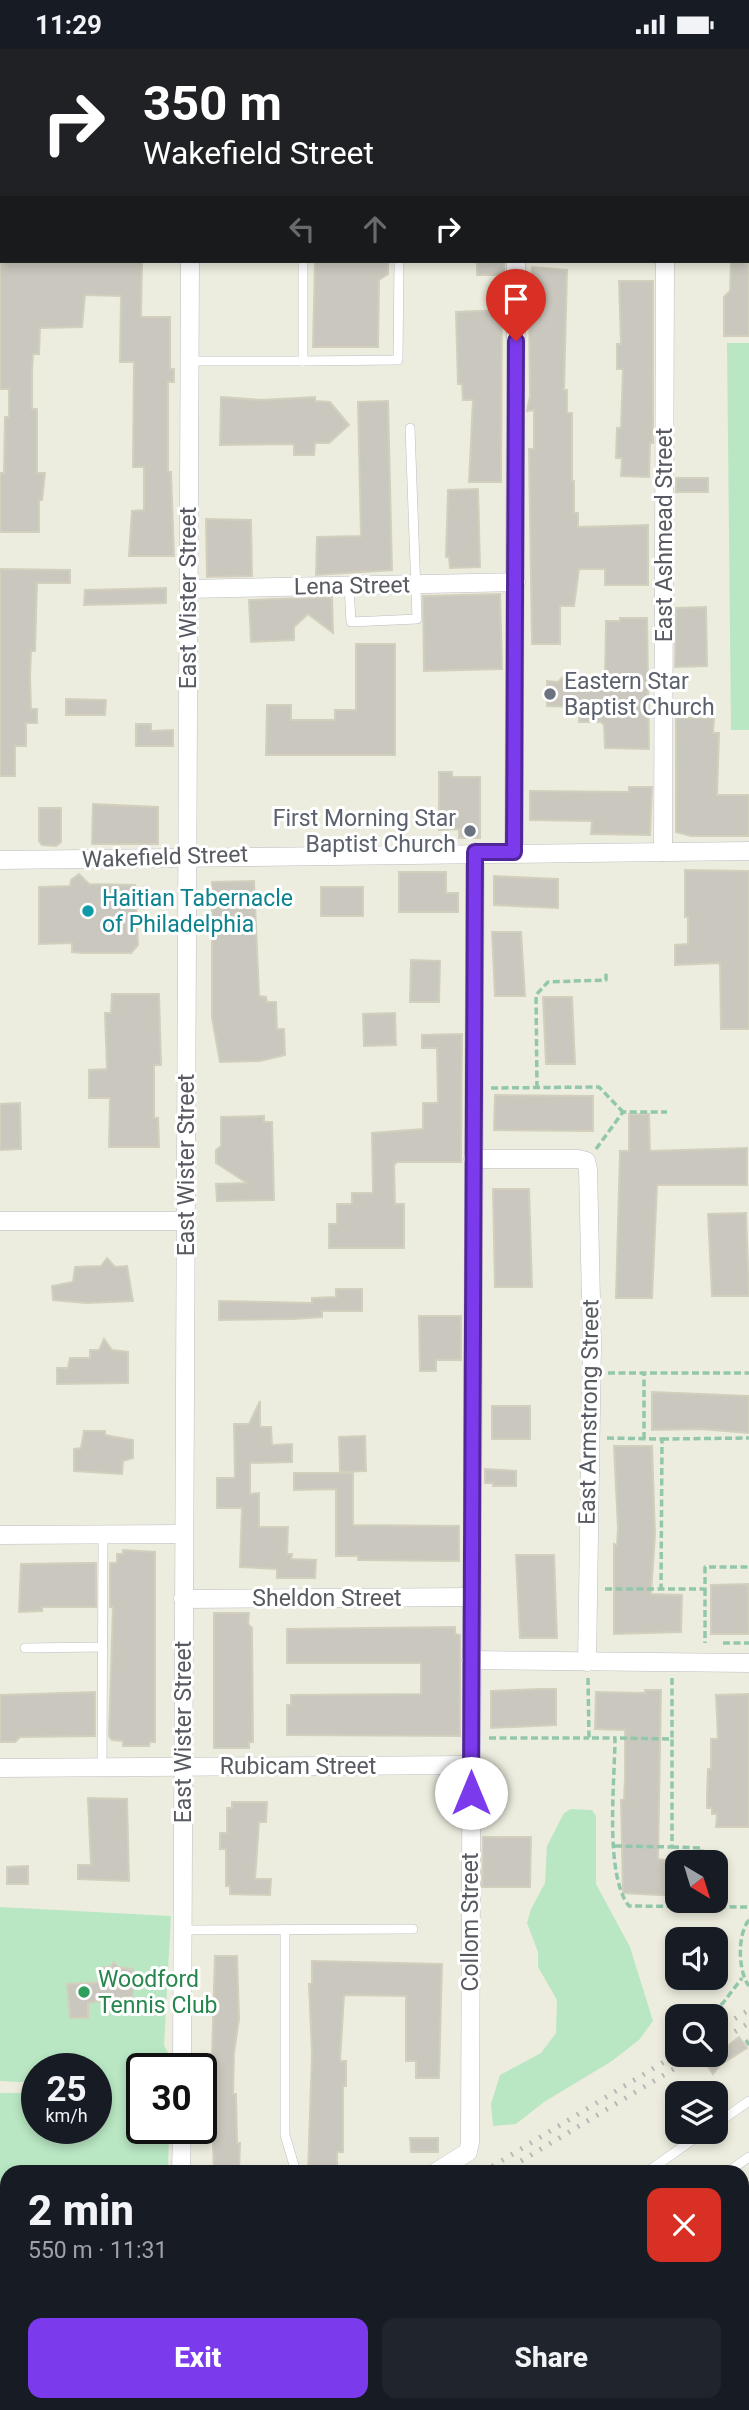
<!DOCTYPE html>
<html lang="en">
<head>
<meta charset="utf-8">
<style>
	:root { --surface:#171b24; --page:#20242c; --text:#f1f3f6; --muted:#9ea1a6; --accent:#7c3aed }
	body { margin:0; font-family:Roboto,sans-serif; background:var(--page); color:var(--text); height:100vh; display:flex; flex-direction:column; font-size:26px; white-space:nowrap }
	* { box-sizing:border-box; margin:0 }
	p { font-size:23px; color:var(--muted) }
	.icon { flex:none; width:38px; height:38px; fill:none; stroke:currentColor; stroke-width:2; stroke-linecap:round; stroke-linejoin:round }
	.map { position:relative; flex:1; overflow:hidden }
	.sheet { position:absolute; left:0px; top:2116px; width:749px; height:247px; display:flex; flex-direction:column; background:var(--surface); border-radius:21px 21px 0 0; box-shadow:0 4px 10px #0003 }
	.sheet>* { flex:none }
	.banner { position:absolute; left:0px; top:0px; width:749px; height:214px; box-shadow:0 4px 10px #0003; background:#202124; color:#fff; overflow:hidden }
	.needle { width:46px; rotate:142deg }
	.buttons { position:absolute; left:665px; top:1801px; display:grid; gap:14px }
	.buttons a { display:grid; place-items:center; width:63px; height:63px; border-radius:14px; background:var(--surface); box-shadow:0 4px 10px #0003; font-size:35px }
	.speed { position:absolute; left:21px; top:2004px; display:flex; gap:14px; font-size:35px; font-weight:700; text-align:center }
	.speed>* { display:grid; place-content:center; width:91px; height:91px; border-radius:50%; background:var(--surface); box-shadow:0 4px 10px #0003; line-height:1 }
	.speed small { font-size:18px; font-weight:400 }
	.speed .limit { border:4px solid #111; border-radius:10px; background:#fff; color:#111 }
	.pin { position:absolute; display:grid; place-items:center; width:60px; height:60px; color:#fff; margin:-72px -30px; border-radius:50% 50% 50% 0; rotate:-45deg; box-shadow:0 0 7px #0007 }
	.pin .icon { rotate:45deg }
	.me { position:absolute; width:77px; margin:-38px; rotate:0deg; stroke-linejoin:round; filter:drop-shadow(0 0 5px #0008) }
	.turn { display:flex; align-items:center; gap:24px; height:147px; padding:0 28px; font-size:32px }
	.turn .icon { width:91px; height:91px; stroke-width:2.5 }
	.turn b { display:block; font-size:49px; line-height:60px }
	.lanes { display:flex; align-items:center; height:66px; padding:0 28px; background:#0003; justify-content:center; gap:35px; direction:ltr }
	.lanes .off { opacity:.35 }
	.round { display:grid; place-items:center; flex:none; width:74px; height:74px; border-radius:14px; background:var(--page) }
	.overview { display:flex; align-items:center; justify-content:space-between; height:119px; padding:0 28px }
	h1 { font-size:42px; font-weight:800; line-height:52px }
	.action { display:flex; gap:14px; margin-top:auto; padding:14px 28px }
	.action a { flex:1; height:80px; border-radius:14px; background:var(--accent); color:#fff; font-size:28px; font-weight:800; line-height:80px; text-align:center }
	.action a+a { background:var(--page); color:var(--text) }
	.status { display:flex; justify-content:space-between; align-items:center; height:49px; padding:0 35px; background:var(--surface); direction:ltr }
	.status svg { height:19px; fill:currentColor }
	.map>svg:first-child { display:block }
	.green { fill:#b9e7c3 }
	.building { fill:#cac8be; stroke:#d2cfbd; stroke-width:2 }
	.lines { fill:none; stroke-linecap:round; stroke-linejoin:round }
	.service-casing { stroke:#bcbdc4; stroke-width:10 }
	.minor-casing { stroke:#bcbdc4; stroke-width:19 }
	.tertiary-casing { stroke:#bcbdc4; stroke-width:24 }
	.primary-casing { stroke:#fbee4a; stroke-width:32 }
	.path { stroke:#92c7ac; stroke-width:3.5; stroke-dasharray:7 3.5; stroke-linecap:butt }
	.service { stroke:#fff; stroke-width:9 }
	.minor { stroke:#fff; stroke-width:18 }
	.tertiary { stroke:#fff; stroke-width:23 }
	.primary { stroke:#faffa2; stroke-width:30 }
	.rail { stroke:#b7b8b8; stroke-width:5; stroke-dasharray:2 9; stroke-linecap:butt }
	.route-casing { stroke:#51269a; stroke-width:18 }
	.route { stroke:#7c3aed; stroke-width:12 }
	.worship-dot { fill:#6b7280; stroke:#fff; stroke-width:2.5 }
	.culture-dot { fill:#0f9aa8; stroke:#fff; stroke-width:2.5 }
	.leisure-dot { fill:#2e9e5b; stroke:#fff; stroke-width:2.5 }
	.labels { text-anchor:middle; dominant-baseline:central; stroke-width:6; stroke-linejoin:round; paint-order:stroke }
	.street-label { font-size:23px; fill:#585a62; stroke:#fff }
	.worship-label { font-size:23px; fill:#5b616d; stroke:#fff; text-anchor:start }
	.culture-label { font-size:23px; fill:#0d838f; stroke:#fff; text-anchor:start }
	.leisure-label { font-size:23px; fill:#27864d; stroke:#fff; text-anchor:start }
</style>
</head>
<body>
<div class="status"><b>11:29</b><svg viewBox="0 0 49 12"><path d="M0 12V9h3v3zM5 12V6h3v6zM10 12V3h3v9zM15 12V0h3v12zM26 1h20v11H26zM47 4h2v5h-2z"/></svg></div>
<div class="map">
<svg width="749" height="2361" viewBox="0 0 749 2361">
	<rect width="100%" height="100%" fill="#ededdf"/>
	<!-- green -->
	<g class="green">
		<path d="M727,294H749V681H731Z"/>
		<path d="M571,1760L592,1761L596,1767V1835L630,1898L653,1972L639,1991L612,2012L544,2053L516,2075L493,2077L491,2055L500,2026L541,2004L556,1984L557,1951L538,1918V1903L527,1874L531,1860L545,1834L547,1797L564,1764Z"/>
		<path d="M0,1858L171,1867L164,1996L170,2008L168,2019L142,2020V2079H169L168,2123H7V2286H0V2044H37V2079H96V2020H37V2034L0,2032Z"/>
		<path d="M0,2350H7V2356H162L161,2361H0Z"/>
	</g>
	<!-- building -->
	<g class="building">
		<path d="M0,212H142L141,268H170V320H174V333H168V423H171L174,507H129L132,462L144,461V418H133L134,313H120L121,247L85,246L82,278L40,279L39,305H33L32,320V360H37V424H45L42,451H39V483H0V424H4L5,368H9V340H0Z"/>
		<path d="M315,212H388V225L379,231L378,298H313Z"/>
		<rect x="477" y="212" width="27" height="14"/>
		<path d="M731,212H749V287H724V248L730,242Z"/>
		<path d="M532,218L567,221L564,341H567V364H572V432H574V464H578V478L648,476V536H605V520H579L574,557H560V595H532L529,400H534V361L527,362L530,347L529,247Z"/>
		<path d="M619,232H653V394H650L649,428L621,427L622,409H616L617,379H621L623,320H617V295H621Z"/>
		<path d="M502,261L501,433H469L473,351H463L462,335H458L456,263Z"/>
		<path d="M221,348L261,351L315,348V352L330,353L349,376L329,394H315L314,406H294V395L220,396Z"/>
		<path d="M388,352L392,521L316,526L317,488L361,487L358,353Z"/>
		<rect x="676" y="429" width="32" height="14"/>
		<path d="M478,440L480,518L450,519L449,508H446L448,441Z"/>
		<path d="M206,470L251,471L252,527L207,528Z"/>
		<path d="M0,520L70,521V534H37L35,602H31L30,629L31,660H37V674H26V697H15V727H0Z"/>
		<path d="M166,539V554L84,556L85,541Z"/>
		<path d="M500,545L502,620L424,622L423,547Z"/>
		<path d="M332,548L333,584L308,565L294,578V591L251,593L249,551Z"/>
		<path d="M706,558L707,617L675,618L676,559Z"/>
		<path d="M620,569H647L649,700L605,699L604,676L601,673H579L580,658L547,657V632L558,633L564,627L568,632H605L606,572H620Z"/>
		<path d="M356,595H395V706H266L267,656H291V671H335V661H356Z"/>
		<path d="M66,650L106,651L105,666H66Z"/>
		<path d="M676,669H714L713,684H719L717,746H749V787H691L676,783Z"/>
		<path d="M136,675H151V682L173,681V697H136Z"/>
		<path d="M439,723H452V728H480V789H459V780L439,781Z"/>
		<path d="M629,738H652L650,786L591,785L592,772L530,771V742L629,743Z"/>
		<path d="M93,755L158,758V795H92Z"/>
		<path d="M39,759H61V793L56,797L42,796L39,792Z"/>
		<path d="M685,821L749,822V980H721L720,914L675,916V896L688,895V868H685Z"/>
		<path d="M399,823H446V844H458V863H399Z"/>
		<path d="M79,825L89,835L135,836L138,896L131,904H82L72,903V894L39,895V838L70,837L71,831Z"/>
		<path d="M494,827L558,830V859L494,856Z"/>
		<path d="M254,832L259,947L266,948L267,953H276L277,980H284L285,1006L260,1012L220,1013L212,969V833Z"/>
		<rect x="321" y="838" width="42" height="29"/>
		<path d="M492,883H521L525,947H495Z"/>
		<path d="M411,911L440,912L439,953H410Z"/>
		<path d="M112,945H159L161,1016H154V1069H158L159,1098H109L110,1049H89V1021L107,1020L105,964H111Z"/>
		<path d="M543,948H572L575,1015H546Z"/>
		<path d="M395,964L396,996L364,997L363,965Z"/>
		<path d="M462,985L461,1113H397L394,1116L395,1155H404V1199H329V1175H337V1155H352V1144H373L372,1084L423,1080V1054H438L437,999H422V986Z"/>
		<path d="M495,1046L593,1047V1082L494,1081Z"/>
		<path d="M20,1054L21,1100L0,1101V1055Z"/>
		<path d="M629,1065H649L650,1102L747,1099V1136H657L652,1249H616L620,1102H629Z"/>
		<path d="M264,1067V1073H272L274,1151L217,1152L216,1135L247,1134L216,1114V1101L221,1097V1068Z"/>
		<path d="M493,1140H529L532,1238H495Z"/>
		<path d="M746,1164L749,1247H712L708,1165Z"/>
		<path d="M107,1209L115,1218L127,1217L133,1252L86,1254L53,1251L52,1237L73,1233L75,1218L101,1217Z"/>
		<path d="M336,1240H362V1262H322V1268L293,1270L219,1271V1252L312,1254V1249L336,1248Z"/>
		<path d="M419,1267H461V1311H436V1322H420Z"/>
		<path d="M104,1290L112,1301L128,1303V1334L57,1335V1319H68L70,1309H90V1301H99Z"/>
		<path d="M652,1343L749,1347V1384L701,1380L652,1381Z"/>
		<path d="M260,1352V1378H271L272,1396L292,1395V1413L250,1414V1445L259,1444V1478H288L287,1505H292L291,1510L316,1511L315,1529H277V1520L240,1518L242,1459H217V1429H235L234,1375H249Z"/>
		<rect x="492" y="1357" width="38" height="33"/>
		<path d="M84,1382H105V1386L133,1391V1409L123,1412L122,1425L74,1422V1400L81,1399Z"/>
		<path d="M365,1387L366,1422L340,1423L339,1388Z"/>
		<path d="M614,1397H652L655,1485L651,1545L682,1546L681,1583L614,1585V1495L617,1496L618,1479Z"/>
		<path d="M485,1420L516,1422V1437H493V1434H485Z"/>
		<path d="M294,1424H353V1476L459,1477V1512L358,1511V1507H336V1440L294,1441Z"/>
		<path d="M123,1501L155,1503V1693H150L149,1697H123V1692L112,1691L109,1687L113,1558H110V1514H117V1505H123Z"/>
		<path d="M516,1506H554L557,1589H520Z"/>
		<path d="M84,1514H96V1558H42V1562L19,1563L21,1515Z"/>
		<path d="M748,1535L749,1585H711V1536Z"/>
		<path d="M214,1564H249L248,1575L252,1579L253,1693H249V1699H214Z"/>
		<path d="M455,1578V1585L460,1586V1687L287,1686V1656H291V1646L421,1645V1614H287V1580Z"/>
		<path d="M541,1640H556V1676L491,1679V1642Z"/>
		<path d="M645,1641H661L658,1810L677,1813V1847L623,1844L621,1751H624L625,1729V1681L595,1680L596,1643L645,1644Z"/>
		<path d="M95,1643V1687L20,1688L15,1693H0V1646Z"/>
		<path d="M749,1645V1778H716L717,1765H712V1759H707V1746L708,1720H711V1690H718L716,1646Z"/>
		<path d="M88,1749L127,1750L129,1832L78,1830V1816H91Z"/>
		<path d="M232,1753H267L266,1773H259L255,1830H271L270,1846L230,1845V1837H226V1800H220V1784H227V1759H232Z"/>
		<path d="M483,1788H531L530,1838H482Z"/>
		<path d="M28,1817V1835H7V1818Z"/>
		<path d="M215,1907H237L239,1970L234,2004L233,2045H236L237,2094H240L239,2123H214L211,2039Z"/>
		<path d="M312,1912L442,1915L439,2029H416V2012H406V1947L344,1946L340,2012H346V2037H343V2103H337V2123H308L312,2005L309,1935H312Z"/>
		<path d="M114,1913L118,1918L133,1920V1947L88,1954V1969H70L67,1935L103,1933V1918H110Z"/>
		<path d="M739,1988L747,1999L720,2016L713,2025L703,2010L716,2006Z"/>
		<path d="M410,2089H438V2103H411Z"/>
	</g>
	<g class="lines">
		<defs>
			<g id="service">
				<path d="M728,0V2"/>
				<path d="M747,147H749"/>
				<path d="M303,212V312L398,311L399,212"/>
				<path d="M189,312H303"/>
				<path d="M349,537L351,573L417,570L410,379"/>
				<path d="M25,1599L102,1598"/>
				<path d="M102,1718L103,1486"/>
				<path d="M285,1880V2086L296,2123"/>
				<path d="M183,1881L413,1880"/>
				<path d="M716,2075L749,2052"/>
				<path d="M647,2123L705,2082"/>
				<path d="M728,2123L749,2108"/>
				<path d="M742,2167L749,2162"/>
				<path d="M291,2361L297,2356"/>
				<path d="M495,2361V2356"/>
			</g>
			<g id="minor">
				<path d="M340,0L341,2"/>
				<path d="M619,0V2"/>
				<path d="M189,540L516,533"/>
				<path d="M514,803L516,212"/>
				<path d="M663,803L665,212"/>
				<path d="M0,811L749,802"/>
				<path d="M473,1110H578L586,1112L588,1120L592,1295L587,1613"/>
				<path d="M0,1172H185"/>
				<path d="M0,1486L184,1485"/>
				<path d="M183,1550L472,1548"/>
				<path d="M471,1611L749,1614"/>
				<path d="M0,1719L471,1716"/>
				<path d="M182,2020L190,212"/>
				<path d="M181,2123L182,2079"/>
				<path d="M436,2123L468,2103L470,2093L475,803"/>
				<path d="M742,2352H749"/>
				<path d="M180,2361V2356"/>
				<path d="M662,2361V2356"/>
			</g>
			<g id="tertiary">
				<path d="M742,2220L749,2216"/>
				<path d="M524,2361L533,2356"/>
			</g>
			<g id="primary">
				<path d="M747,43H749"/>
				<path d="M0,67H2"/>
			</g>
		</defs>
		<!-- service casing -->
		<use href="#service" class="service-casing"/>
		<!-- minor casing -->
		<use href="#minor" class="minor-casing"/>
		<!-- tertiary casing -->
		<use href="#tertiary" class="tertiary-casing"/>
		<!-- primary casing -->
		<use href="#primary" class="primary-casing"/>
		<!-- path -->
		<g class="path">
			<path d="M491,1039L599,1038L623,1063"/>
			<path d="M537,1039L536,946L548,933L606,931V923"/>
			<path d="M596,1100L623,1063H667"/>
			<path d="M608,1324H749"/>
			<path d="M607,1389L662,1390L661,1540"/>
			<path d="M644,1390V1325"/>
			<path d="M662,1390L749,1389"/>
			<path d="M605,1540H705V1518H749"/>
			<path d="M705,1540V1594"/>
			<path d="M723,1594H749"/>
			<path d="M588,1629L589,1689H615"/>
			<path d="M672,1629V1690"/>
			<path d="M489,1689H589"/>
			<path d="M615,1797L672,1798V1690L615,1689C615,1730 604,1826 629,1857L749,1858"/>
			<path d="M672,1798L702,1799L701,1813"/>
			<path d="M749,1871C737,1885 738,1923 749,1937"/>
			<path d="M712,1962L723,1954L742,1929"/>
			<path d="M746,1991L749,1996"/>
			<path d="M0,2177H7"/>
		</g>
		<!-- service -->
		<use href="#service" class="service"/>
		<!-- minor -->
		<use href="#minor" class="minor"/>
		<!-- tertiary -->
		<use href="#tertiary" class="tertiary"/>
		<!-- primary -->
		<use href="#primary" class="primary"/>
		<!-- rail -->
		<g class="rail">
			<path d="M716,1981L749,1961"/>
			<path d="M716,1994L749,1974"/>
			<path d="M521,2112L697,2006"/>
			<path d="M483,2123L677,2005"/>
			<path d="M0,2311H7"/>
			<path d="M0,2324H7"/>
		</g>
	</g>
	<g class="lines">
		<defs>
			<path id="route" d="M471,1744L475,803H514L516,292"/>
		</defs>
		<!-- route casing -->
		<use href="#route" class="route-casing"/>
		<!-- route -->
		<use href="#route" class="route"/>
	</g>
	<!-- markers -->
	<g class="worship-dot">
		<circle cx="550" cy="645" r="7"/>
		<circle cx="470" cy="782" r="7"/>
	</g>
	<circle class="culture-dot" cx="88" cy="862" r="7"/>
	<circle class="leisure-dot" cx="84" cy="1943" r="7"/>
	<g class="labels">
		<!-- street labels -->
		<g class="street-label">
			<text transform="translate(664 486) rotate(-90)">East Ashmead Street</text>
			<text transform="translate(352 537) rotate(-1)">Lena Street</text>
			<text transform="translate(188 549) rotate(-90)">East Wister Street</text>
			<text transform="translate(165 808) rotate(-2)">Wakefield Street</text>
			<text transform="translate(186 1116) rotate(-90)">East Wister Street</text>
			<text transform="translate(589 1363) rotate(-89)">East Armstrong Street</text>
			<text x="327" y="1549">Sheldon Street</text>
			<text transform="translate(183 1683) rotate(-90)">East Wister Street</text>
			<text x="298" y="1717">Rubicam Street</text>
			<text transform="translate(470 1873) rotate(-90)">Collom Street</text>
		</g>
		<!-- worship labels -->
		<g class="worship-label">
			<text x="564" y="632">Eastern Star<tspan x="564" dy="26">Baptist Church</tspan></text>
			<text x="456" y="769" text-anchor="end">First Morning Star<tspan x="456" dy="26">Baptist Church</tspan></text>
		</g>
		<!-- culture labels -->
		<g class="culture-label">
			<text x="102" y="849">Haitian Tabernacle<tspan x="102" dy="26">of Philadelphia</tspan></text>
		</g>
		<!-- leisure labels -->
		<g class="leisure-label">
			<text x="98" y="1930">Woodford<tspan x="98" dy="26">Tennis Club</tspan></text>
		</g>
	</g>
</svg>
<div class="buttons">
<a><svg class="needle" viewBox="-14 -14 28 28"><path d="M0-13l5 13h-10z" fill="#e53935"/><path d="M0 13l5-13h-10z" fill="#9ea1a6"/></svg></a>
<a><svg class="icon" aria-label="sound" viewBox="0 0 24 24"><path d="M4 9h4l5-4v14l-5-4H4zM17 9q2 3 0 6"/></svg></a>
<a><svg class="icon" aria-label="search" viewBox="0 0 24 24"><circle cx="10" cy="10" r="6"/><path d="M15 15l6 6"/></svg></a>
<a><svg class="icon" aria-label="layers" viewBox="0 0 24 24"><path d="M12 4l9 5-9 5-9-5zM3 14l9 5 9-5"/></svg></a>
</div>
<div class="speed"><div>25<small>km/h</small></div><div class="limit">30</div></div>
<div class="pin" style="left:516px;top:292px;background:#d93025"><svg class="icon" aria-label="arrive" viewBox="0 0 24 24"><path d="M6 21V4h12l-3 4 3 4H6"/></svg></div>
<svg class="me" style="left:471px;top:1744px" viewBox="-20 -20 40 40"><circle r="19" fill="#fff"/><path d="M0-13L10 11 0 6-10 11z" fill="#7c3aed"/></svg>
<div class="banner">
<div class="turn"><svg class="icon" aria-label="right" viewBox="0 0 24 24"><path d="M7 20v-9h11M14 6l5 5-5 5"/></svg><div><b>350 m</b>Wakefield Street</div></div>
<div class="lanes"><svg class="icon off" aria-label="left" viewBox="0 0 24 24"><path d="M17 20v-9H6M10 6l-5 5 5 5"/></svg><svg class="icon off" aria-label="ahead" viewBox="0 0 24 24"><path d="M12 20V5M6 11l6-6 6 6"/></svg><svg class="icon" aria-label="right" viewBox="0 0 24 24"><path d="M7 20v-9h11M14 6l5 5-5 5"/></svg></div>
</div>
<section class="sheet">
<div class="overview"><div><h1>2 min</h1><p>550 m · 11:31</p></div><a class="round" style="background:#d93025;color:#fff"><svg class="icon" aria-label="close" viewBox="0 0 24 24"><path d="M6 6l12 12M18 6L6 18"/></svg></a></div>
<div class="action"><a>Exit</a><a>Share</a></div>
</section>
</div>
</body>
</html>
